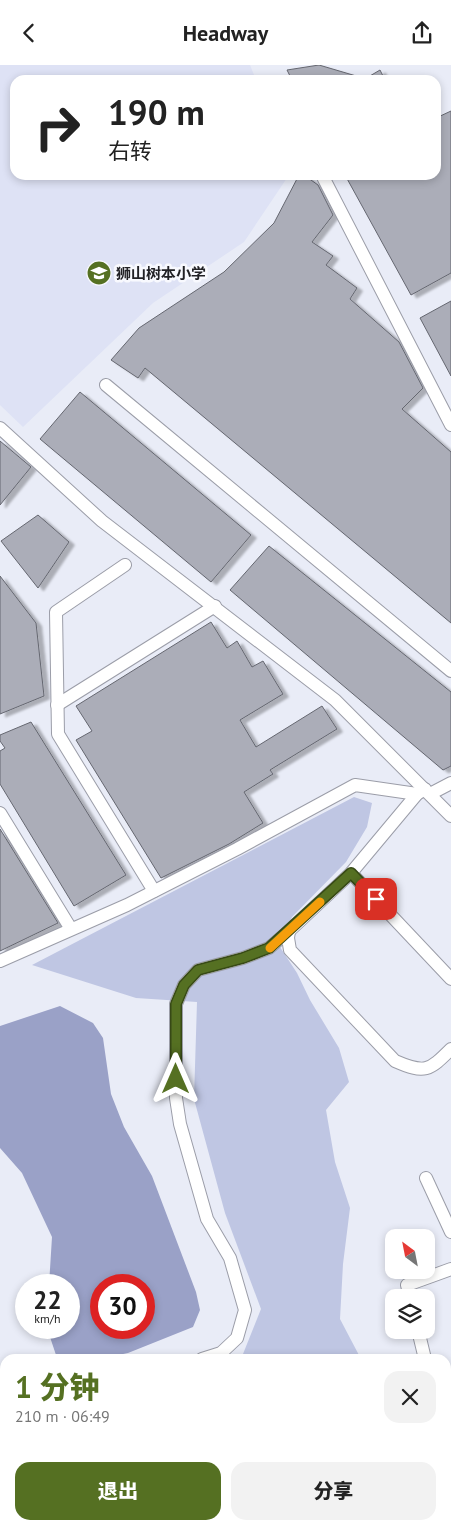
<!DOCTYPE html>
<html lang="zh">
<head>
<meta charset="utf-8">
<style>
	:root { --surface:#fff; --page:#f2f2f2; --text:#222; --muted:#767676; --accent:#557022 }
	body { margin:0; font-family:"PT Sans","Noto Sans SC",sans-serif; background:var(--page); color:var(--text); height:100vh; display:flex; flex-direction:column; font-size:19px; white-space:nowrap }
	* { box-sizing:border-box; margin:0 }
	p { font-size:16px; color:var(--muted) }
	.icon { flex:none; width:28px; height:28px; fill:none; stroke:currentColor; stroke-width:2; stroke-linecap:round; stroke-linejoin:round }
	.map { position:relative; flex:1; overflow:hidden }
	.side { position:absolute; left:0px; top:1289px; width:451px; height:176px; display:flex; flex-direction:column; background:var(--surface); border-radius:15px 15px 0 0; box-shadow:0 2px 8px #0003 }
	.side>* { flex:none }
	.guide { position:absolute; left:10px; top:10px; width:431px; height:105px; border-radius:15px; box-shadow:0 2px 8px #0003; background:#fff; color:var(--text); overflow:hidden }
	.needle { width:32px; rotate:328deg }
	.buttons { position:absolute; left:385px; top:1164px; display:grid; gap:10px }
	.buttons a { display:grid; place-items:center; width:50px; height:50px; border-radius:10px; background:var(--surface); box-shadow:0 2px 8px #0003; font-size:25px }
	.speed { position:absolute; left:15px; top:1209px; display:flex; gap:10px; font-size:25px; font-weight:700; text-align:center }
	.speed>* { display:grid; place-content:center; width:65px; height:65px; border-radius:50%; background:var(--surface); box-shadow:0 2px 8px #0003; line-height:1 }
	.speed small { font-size:12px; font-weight:400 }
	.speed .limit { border:8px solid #d22; background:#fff; color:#111 }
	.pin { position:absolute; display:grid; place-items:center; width:42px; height:42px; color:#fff; margin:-21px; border-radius:10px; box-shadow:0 2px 8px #0006 }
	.me { position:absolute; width:55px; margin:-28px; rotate:0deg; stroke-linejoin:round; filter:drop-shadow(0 0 4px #0008) }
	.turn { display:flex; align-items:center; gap:18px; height:105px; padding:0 15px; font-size:22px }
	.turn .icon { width:65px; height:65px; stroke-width:2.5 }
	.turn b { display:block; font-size:35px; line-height:42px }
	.round { display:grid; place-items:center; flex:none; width:52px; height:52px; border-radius:15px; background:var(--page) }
	.summary { display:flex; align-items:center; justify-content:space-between; height:85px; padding:0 15px }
	h1 { font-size:30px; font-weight:800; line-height:38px; color:var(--accent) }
	.action { display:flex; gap:10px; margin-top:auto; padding:10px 15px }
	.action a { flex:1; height:58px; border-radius:15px; background:var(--accent); color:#fff; font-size:20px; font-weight:800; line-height:58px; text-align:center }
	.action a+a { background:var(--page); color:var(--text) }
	header { display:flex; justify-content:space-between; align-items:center; height:65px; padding:0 15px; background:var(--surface); font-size:22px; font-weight:800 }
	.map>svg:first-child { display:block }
	.built { fill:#dee2f5 }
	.green { fill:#bfc6e3 }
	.water { fill:#9aa1c7; fill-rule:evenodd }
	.building { fill:#abadb8; stroke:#656770; filter:url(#shadow) }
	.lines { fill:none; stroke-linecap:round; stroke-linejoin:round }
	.minor-casing { stroke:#9b9da8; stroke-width:14 }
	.minor { stroke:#fff; stroke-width:12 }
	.route-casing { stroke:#374916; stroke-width:12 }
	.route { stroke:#557022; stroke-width:9 }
	.slow { stroke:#f59e0b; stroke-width:9 }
	.labels { text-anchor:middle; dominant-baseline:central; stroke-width:5; stroke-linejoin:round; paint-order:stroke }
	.poi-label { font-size:15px; font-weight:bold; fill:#212125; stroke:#f8f9fe; text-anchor:start }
</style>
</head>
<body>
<header><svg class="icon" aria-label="back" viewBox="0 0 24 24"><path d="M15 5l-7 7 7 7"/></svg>Headway<svg class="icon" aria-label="share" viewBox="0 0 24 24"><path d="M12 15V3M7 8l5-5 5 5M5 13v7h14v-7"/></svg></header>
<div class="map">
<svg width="451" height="1464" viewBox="0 0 451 1464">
	<defs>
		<filter id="shadow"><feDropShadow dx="5.5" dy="3" stdDeviation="1" flood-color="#0004"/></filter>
	</defs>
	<rect width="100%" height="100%" fill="#e9ecf7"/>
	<!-- built -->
	<path class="built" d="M0,0H250L256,15H15V110H289L244,177L153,238L23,362L0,340Z"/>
	<!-- green -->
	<g class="green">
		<path d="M354,732L372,738L367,762L346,797L292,852L280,882L297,908L310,935L339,983L349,1017L326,1045L335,1097L350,1143L343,1199L340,1254L361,1294H241L261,1244L225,1148L194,1034L197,937L136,933L32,900Z"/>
		<path d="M446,1452L451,1454V1464H309L307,1460H446Z"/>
	</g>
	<!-- water -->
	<path class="water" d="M60,941L93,958L103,973L111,1029L124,1062L152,1111L196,1227L200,1245L193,1262L128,1288L99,1294L57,1293L47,1263L69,1262V1220H49L52,1172L22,1108L0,1083V961ZM101,1220H144V1262H101Z"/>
	<!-- building -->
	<g class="building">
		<path d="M319,0L363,13V15L380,5L385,15H292L287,5Z"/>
		<path d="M451,46V208L411,230L345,110H436V53Z"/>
		<path d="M299,110H304L318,120L333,150L312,177L333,191L326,200L357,223L350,234L399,277L423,323L402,344L451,387V558L145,303L138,313L111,295L139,263L224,207L274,158Z"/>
		<path d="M451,236V311L420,253Z"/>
		<path d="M80,327L251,470L211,517L40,374Z"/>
		<path d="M0,376L31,402L0,440Z"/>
		<path d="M38,450L69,477L38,523L1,476Z"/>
		<path d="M269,481L451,627V701L443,705L230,525Z"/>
		<path d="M0,511L36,558L44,631L0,649Z"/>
		<path d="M211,557L227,583L237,576L252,602L263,596L283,629L240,655L256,682L322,641L337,664L270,705L273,709L244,727L263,758L229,779L161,813L76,675L92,666L76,641Z"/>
		<path d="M31,657L126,810L74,841L0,719V686L5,683L0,676V670Z"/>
		<path d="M0,764L58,858L0,886Z"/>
	</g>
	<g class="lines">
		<defs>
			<g id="minor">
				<path d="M322,110L451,360"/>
				<path d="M106,320L451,606"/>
				<path d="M0,363L102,456L335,635L451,751"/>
				<path d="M125,500L56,547L58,669L154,826"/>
				<path d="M57,640L215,541"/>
				<path d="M430,729L451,718"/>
				<path d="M0,748L71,864"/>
				<path d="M351,808L451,914"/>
				<path d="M289,866L288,873L290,885L395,996C425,1009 429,1006 451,984"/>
				<path d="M0,896L127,840L237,784L355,720L417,729"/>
				<path d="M426,1113L451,1167"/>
				<path d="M410,1232L407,1220L451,1204"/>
				<path d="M418,1265L425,1294"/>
				<path d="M202,1294L221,1288L237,1273L245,1245L230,1193L207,1154L180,1059L176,1033V939L184,920L198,905L243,893L269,883L289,866L351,808L417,729L425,724"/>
				<path d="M446,1346L451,1345"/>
				<path d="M446,1425L451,1441"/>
			</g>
		</defs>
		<!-- minor casing -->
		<use href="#minor" class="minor-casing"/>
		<!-- minor -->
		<use href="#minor" class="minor"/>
	</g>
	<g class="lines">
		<defs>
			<path id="route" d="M176,1014V939L184,920L198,905L243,893L269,883L351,808L376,834"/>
		</defs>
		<!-- route casing -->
		<use href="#route" class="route-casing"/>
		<!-- route -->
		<use href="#route" class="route"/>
		<!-- slow -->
		<path class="slow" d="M270,883L320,837"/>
	</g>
	<!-- icons -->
	<defs>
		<symbol id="school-disc" viewBox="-11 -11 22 22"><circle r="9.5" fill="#557022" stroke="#f8f9fe"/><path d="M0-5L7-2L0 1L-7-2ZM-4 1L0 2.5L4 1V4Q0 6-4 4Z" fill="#fff"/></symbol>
	</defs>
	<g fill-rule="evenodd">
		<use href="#school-disc" x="85" y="194" width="28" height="28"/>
	</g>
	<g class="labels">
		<!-- poi labels -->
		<g class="poi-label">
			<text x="116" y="208">狮山树本小学</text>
		</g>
	</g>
</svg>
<div class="buttons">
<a><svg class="needle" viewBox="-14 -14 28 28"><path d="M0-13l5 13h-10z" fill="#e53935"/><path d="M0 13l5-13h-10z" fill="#767676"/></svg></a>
<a><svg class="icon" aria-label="layers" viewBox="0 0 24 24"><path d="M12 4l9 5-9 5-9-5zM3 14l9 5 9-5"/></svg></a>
</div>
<div class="speed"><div>22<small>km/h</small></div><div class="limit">30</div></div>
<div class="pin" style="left:376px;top:834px;background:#d93025"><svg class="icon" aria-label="arrive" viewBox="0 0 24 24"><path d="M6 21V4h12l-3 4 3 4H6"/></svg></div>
<svg class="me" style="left:176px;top:1014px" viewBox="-20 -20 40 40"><path d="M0-17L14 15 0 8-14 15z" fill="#557022" stroke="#fff" stroke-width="4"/></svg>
<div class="guide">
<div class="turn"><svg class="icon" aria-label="right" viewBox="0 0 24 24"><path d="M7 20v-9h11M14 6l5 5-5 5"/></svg><div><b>190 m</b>右转</div></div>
</div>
<section class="side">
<div class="summary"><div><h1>1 分钟</h1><p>210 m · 06:49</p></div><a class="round"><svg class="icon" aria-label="close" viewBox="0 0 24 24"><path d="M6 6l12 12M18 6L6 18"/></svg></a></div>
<div class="action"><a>退出</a><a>分享</a></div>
</section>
</div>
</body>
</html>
